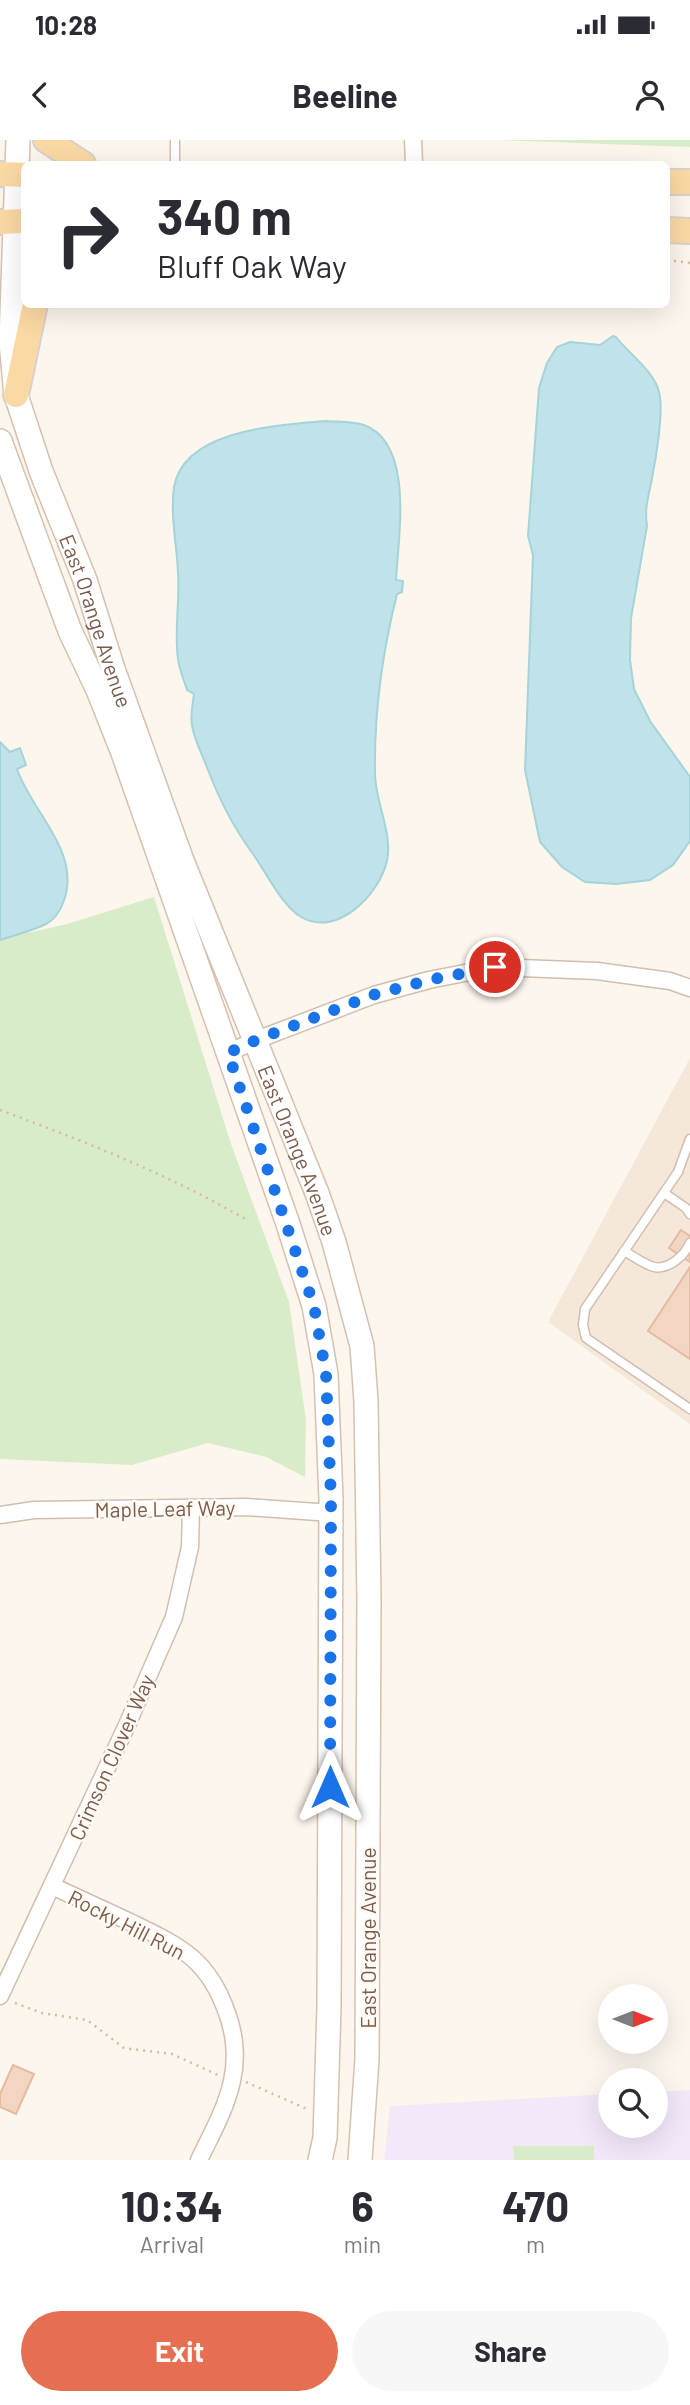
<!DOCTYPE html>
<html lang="en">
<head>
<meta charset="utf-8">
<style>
	:root { --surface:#fff; --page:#f7f7f7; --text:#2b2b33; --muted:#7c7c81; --accent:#e76f51 }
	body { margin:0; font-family:Barlow,sans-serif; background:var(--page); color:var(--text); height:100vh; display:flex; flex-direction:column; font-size:26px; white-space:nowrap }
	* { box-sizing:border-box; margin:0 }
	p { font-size:23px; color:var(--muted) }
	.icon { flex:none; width:38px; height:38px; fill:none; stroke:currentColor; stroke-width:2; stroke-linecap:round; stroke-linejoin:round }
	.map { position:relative; height:2020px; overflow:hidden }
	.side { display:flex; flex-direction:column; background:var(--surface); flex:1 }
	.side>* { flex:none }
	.banner { position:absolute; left:21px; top:21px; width:649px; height:147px; border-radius:10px; box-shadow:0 7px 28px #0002; background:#fff; color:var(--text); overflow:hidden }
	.needle { width:46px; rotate:90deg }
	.controls { position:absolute; left:598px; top:1844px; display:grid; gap:14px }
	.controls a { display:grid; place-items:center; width:70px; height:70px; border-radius:50%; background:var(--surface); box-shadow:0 7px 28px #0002; font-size:35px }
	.pin { position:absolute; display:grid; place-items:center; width:60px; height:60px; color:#fff; margin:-30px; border:4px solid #fff; border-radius:50%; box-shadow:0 2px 7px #0007 }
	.me { position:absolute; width:77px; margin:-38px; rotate:0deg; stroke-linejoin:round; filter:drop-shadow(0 0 5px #0008) }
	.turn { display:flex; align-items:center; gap:24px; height:147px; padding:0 21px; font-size:32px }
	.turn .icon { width:91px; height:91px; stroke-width:2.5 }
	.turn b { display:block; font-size:49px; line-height:60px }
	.eta { display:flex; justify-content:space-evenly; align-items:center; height:119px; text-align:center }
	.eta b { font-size:42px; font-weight:700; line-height:49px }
	.action { display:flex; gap:14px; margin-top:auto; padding:14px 21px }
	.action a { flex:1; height:80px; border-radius:42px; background:var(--accent); color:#fff; font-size:28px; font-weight:700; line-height:80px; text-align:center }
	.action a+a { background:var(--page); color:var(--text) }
	.status { display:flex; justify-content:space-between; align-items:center; height:49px; padding:0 35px; background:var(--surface); direction:ltr }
	.status svg { height:19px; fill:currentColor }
	header { display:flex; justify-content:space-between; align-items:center; height:91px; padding:0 21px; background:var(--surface); font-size:32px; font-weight:700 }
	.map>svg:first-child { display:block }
	.residential { fill:#f5e8da }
	.education { fill:#f3e8fa }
	.green { fill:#d8ecc9 }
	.water { fill:#bfe3e8; stroke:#a5d3da; stroke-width:2 }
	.building { fill:#f3d5c3; stroke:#e6bba3; stroke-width:2 }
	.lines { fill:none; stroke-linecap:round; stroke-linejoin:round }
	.lane-casing { stroke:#d1beb0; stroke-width:11 }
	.street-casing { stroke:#d1beb0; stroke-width:19 }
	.secondary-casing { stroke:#d6c0b0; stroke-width:26 }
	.primary-casing { stroke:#dad1cd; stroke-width:28 }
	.path { stroke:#d9b8a5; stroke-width:2.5; stroke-dasharray:2 5; stroke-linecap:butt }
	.lane { stroke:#fff; stroke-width:8 }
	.street { stroke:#fff; stroke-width:16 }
	.secondary { stroke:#fff; stroke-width:23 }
	.primary { stroke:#fbd9a5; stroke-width:24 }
	.route { stroke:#1a73e8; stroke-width:12; stroke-dasharray:0 21.6 }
	.labels { text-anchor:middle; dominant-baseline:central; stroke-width:5; stroke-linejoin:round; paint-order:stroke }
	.street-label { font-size:21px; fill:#7a5c4d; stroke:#fffaf3 }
</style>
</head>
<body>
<div class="status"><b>10:28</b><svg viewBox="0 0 49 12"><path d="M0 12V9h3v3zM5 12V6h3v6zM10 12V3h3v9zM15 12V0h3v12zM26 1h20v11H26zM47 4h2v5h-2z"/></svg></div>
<header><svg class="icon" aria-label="back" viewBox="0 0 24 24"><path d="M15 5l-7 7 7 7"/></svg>Beeline<svg class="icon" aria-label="person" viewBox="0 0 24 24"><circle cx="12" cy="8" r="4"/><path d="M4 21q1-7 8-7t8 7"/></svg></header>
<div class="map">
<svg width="690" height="2020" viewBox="0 0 690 2020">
	<rect width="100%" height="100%" fill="#fdf6ec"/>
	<!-- residential -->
	<path class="residential" d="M690,918V1284L548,1182Z"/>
	<!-- education -->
	<path class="education" d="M690,1950V2020H384L390,1966L611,1954V1986H656V1952Z"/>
	<!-- green -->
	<g class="green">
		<path d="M497,0H690V7Z"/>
		<path d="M154,757L230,1001L289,1162L306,1280L305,1337L266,1317L208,1303L132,1325L0,1319V799L67,784Z"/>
		<path d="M513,2006H594V2020H514Z"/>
	</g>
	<!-- water -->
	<g class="water">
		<path d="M613,196L616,197C629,214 654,231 659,252C664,270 656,319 652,338C649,355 644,368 647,386L631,478L630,520L634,549L650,581L690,637V701L673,725L650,740L616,744L585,742L562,727L540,702L525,630L533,415L528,396L539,248L547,223L557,207L570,202L600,205Z"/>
		<path d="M326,281C338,282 352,281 364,285C415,304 398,398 396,440L403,441L402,452L397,454C383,510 374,574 375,633C375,662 393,693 387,721C379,755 337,798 301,777C282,766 266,732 253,714C232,685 219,659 206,625C201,612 194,599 192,585C190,575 193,564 194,554L187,550C184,540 179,529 178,519C174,491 180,461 178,433C177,405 170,375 174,347C184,289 280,285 326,281Z"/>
		<path d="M0,602L10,612L20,608L26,625L17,629C32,673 83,713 63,763C60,771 54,780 46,784C32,791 15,795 0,800Z"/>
	</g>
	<!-- building -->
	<g class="building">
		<path d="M681,1090L690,1096V1122L669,1108Z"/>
		<path d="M690,1127V1219L648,1191Z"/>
		<path d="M13,1925L34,1934L16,1974L0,1967V1954Z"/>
	</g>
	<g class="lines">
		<defs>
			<g id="lane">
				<path d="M175,24V0"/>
				<path d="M690,999L678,1032L585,1169L583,1185L586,1198L690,1269"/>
				<path d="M664,1053L686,1068L690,1074"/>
				<path d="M624,1111C633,1116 645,1125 654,1127C669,1130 685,1115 690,1103"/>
			</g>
			<g id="street">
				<path d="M413,0L414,24"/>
				<path d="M228,913L254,901L374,855L429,840L495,827L597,831L670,841L690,848"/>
				<path d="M0,1375L34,1370L246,1367L331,1373"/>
				<path d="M52,1746C78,1758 104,1770 130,1782C179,1806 208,1818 227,1873C235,1894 237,1919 232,1941C226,1969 211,1995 199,2020"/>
				<path d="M0,1856L127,1585L174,1477L190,1407L191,1368"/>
			</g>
			<g id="secondary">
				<path id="s1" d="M18,0L11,202L16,255L41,331L85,440L113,529L181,718L317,1053L334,1102L362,1206L366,1261L369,1460L367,1919L360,2020"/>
				<path d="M0,301L70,491L98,550L123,613L288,1084L314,1166L326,1234L331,1359L329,1867L325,1998L320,2020"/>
			</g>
			<g id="primary">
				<path d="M46,0L83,24"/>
				<path d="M0,34L24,35"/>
				<path d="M667,42H690"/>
				<path d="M0,82L24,81"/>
				<path d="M667,90L690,91"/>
				<path d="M16,255L35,164"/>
			</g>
		</defs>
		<!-- lane casing -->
		<use href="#lane" class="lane-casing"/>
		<!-- street casing -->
		<use href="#street" class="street-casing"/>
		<!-- secondary casing -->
		<use href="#secondary" class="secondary-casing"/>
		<!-- primary casing -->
		<use href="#primary" class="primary-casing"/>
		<!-- path -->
		<g class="path">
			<path d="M667,120L690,123"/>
			<path d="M0,970C86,1002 168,1034 247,1080"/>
			<path d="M15,1863L42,1873L87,1880L124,1908L172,1914L218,1935"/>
			<path d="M246,1942L307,1969"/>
		</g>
		<!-- lane -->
		<use href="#lane" class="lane"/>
		<!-- street -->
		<use href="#street" class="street"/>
		<!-- secondary -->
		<use href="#secondary" class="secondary"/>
		<!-- primary -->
		<use href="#primary" class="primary"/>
	</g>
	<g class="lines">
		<!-- route -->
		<path class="route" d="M330,1647L331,1359L326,1234L314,1166L228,913L254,901L373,855L429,840L495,827"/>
	</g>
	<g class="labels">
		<!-- street labels -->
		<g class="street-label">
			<text stroke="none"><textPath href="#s1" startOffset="495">East Orange Avenue</textPath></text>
			<text stroke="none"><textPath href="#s1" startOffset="1062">East Orange Avenue</textPath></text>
			<text transform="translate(165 1368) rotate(-1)">Maple Leaf Way</text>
			<text transform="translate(111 1617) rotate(-66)">Crimson Clover Way</text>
			<text transform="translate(127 1784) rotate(27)">Rocky Hill Run</text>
			<text transform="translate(367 1798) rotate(-90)">East Orange Avenue</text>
		</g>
	</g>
</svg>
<div class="controls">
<a><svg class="needle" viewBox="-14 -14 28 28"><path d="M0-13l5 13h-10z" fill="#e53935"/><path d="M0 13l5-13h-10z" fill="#7c7c81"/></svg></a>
<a><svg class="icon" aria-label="search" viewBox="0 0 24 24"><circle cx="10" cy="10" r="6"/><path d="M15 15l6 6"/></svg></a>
</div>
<div class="pin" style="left:495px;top:827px;background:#d93025"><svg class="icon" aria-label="arrive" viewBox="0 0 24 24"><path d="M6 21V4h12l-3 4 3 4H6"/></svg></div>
<svg class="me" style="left:330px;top:1647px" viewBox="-20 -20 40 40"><path d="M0-17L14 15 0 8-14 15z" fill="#1a73e8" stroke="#fff" stroke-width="4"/></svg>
<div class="banner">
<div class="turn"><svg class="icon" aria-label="right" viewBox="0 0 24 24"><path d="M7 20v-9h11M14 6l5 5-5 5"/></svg><div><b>340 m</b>Bluff Oak Way</div></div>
</div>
</div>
<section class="side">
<div class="eta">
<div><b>10:34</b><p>Arrival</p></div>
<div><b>6</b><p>min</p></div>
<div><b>470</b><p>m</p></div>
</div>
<div class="action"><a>Exit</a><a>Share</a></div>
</section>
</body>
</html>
